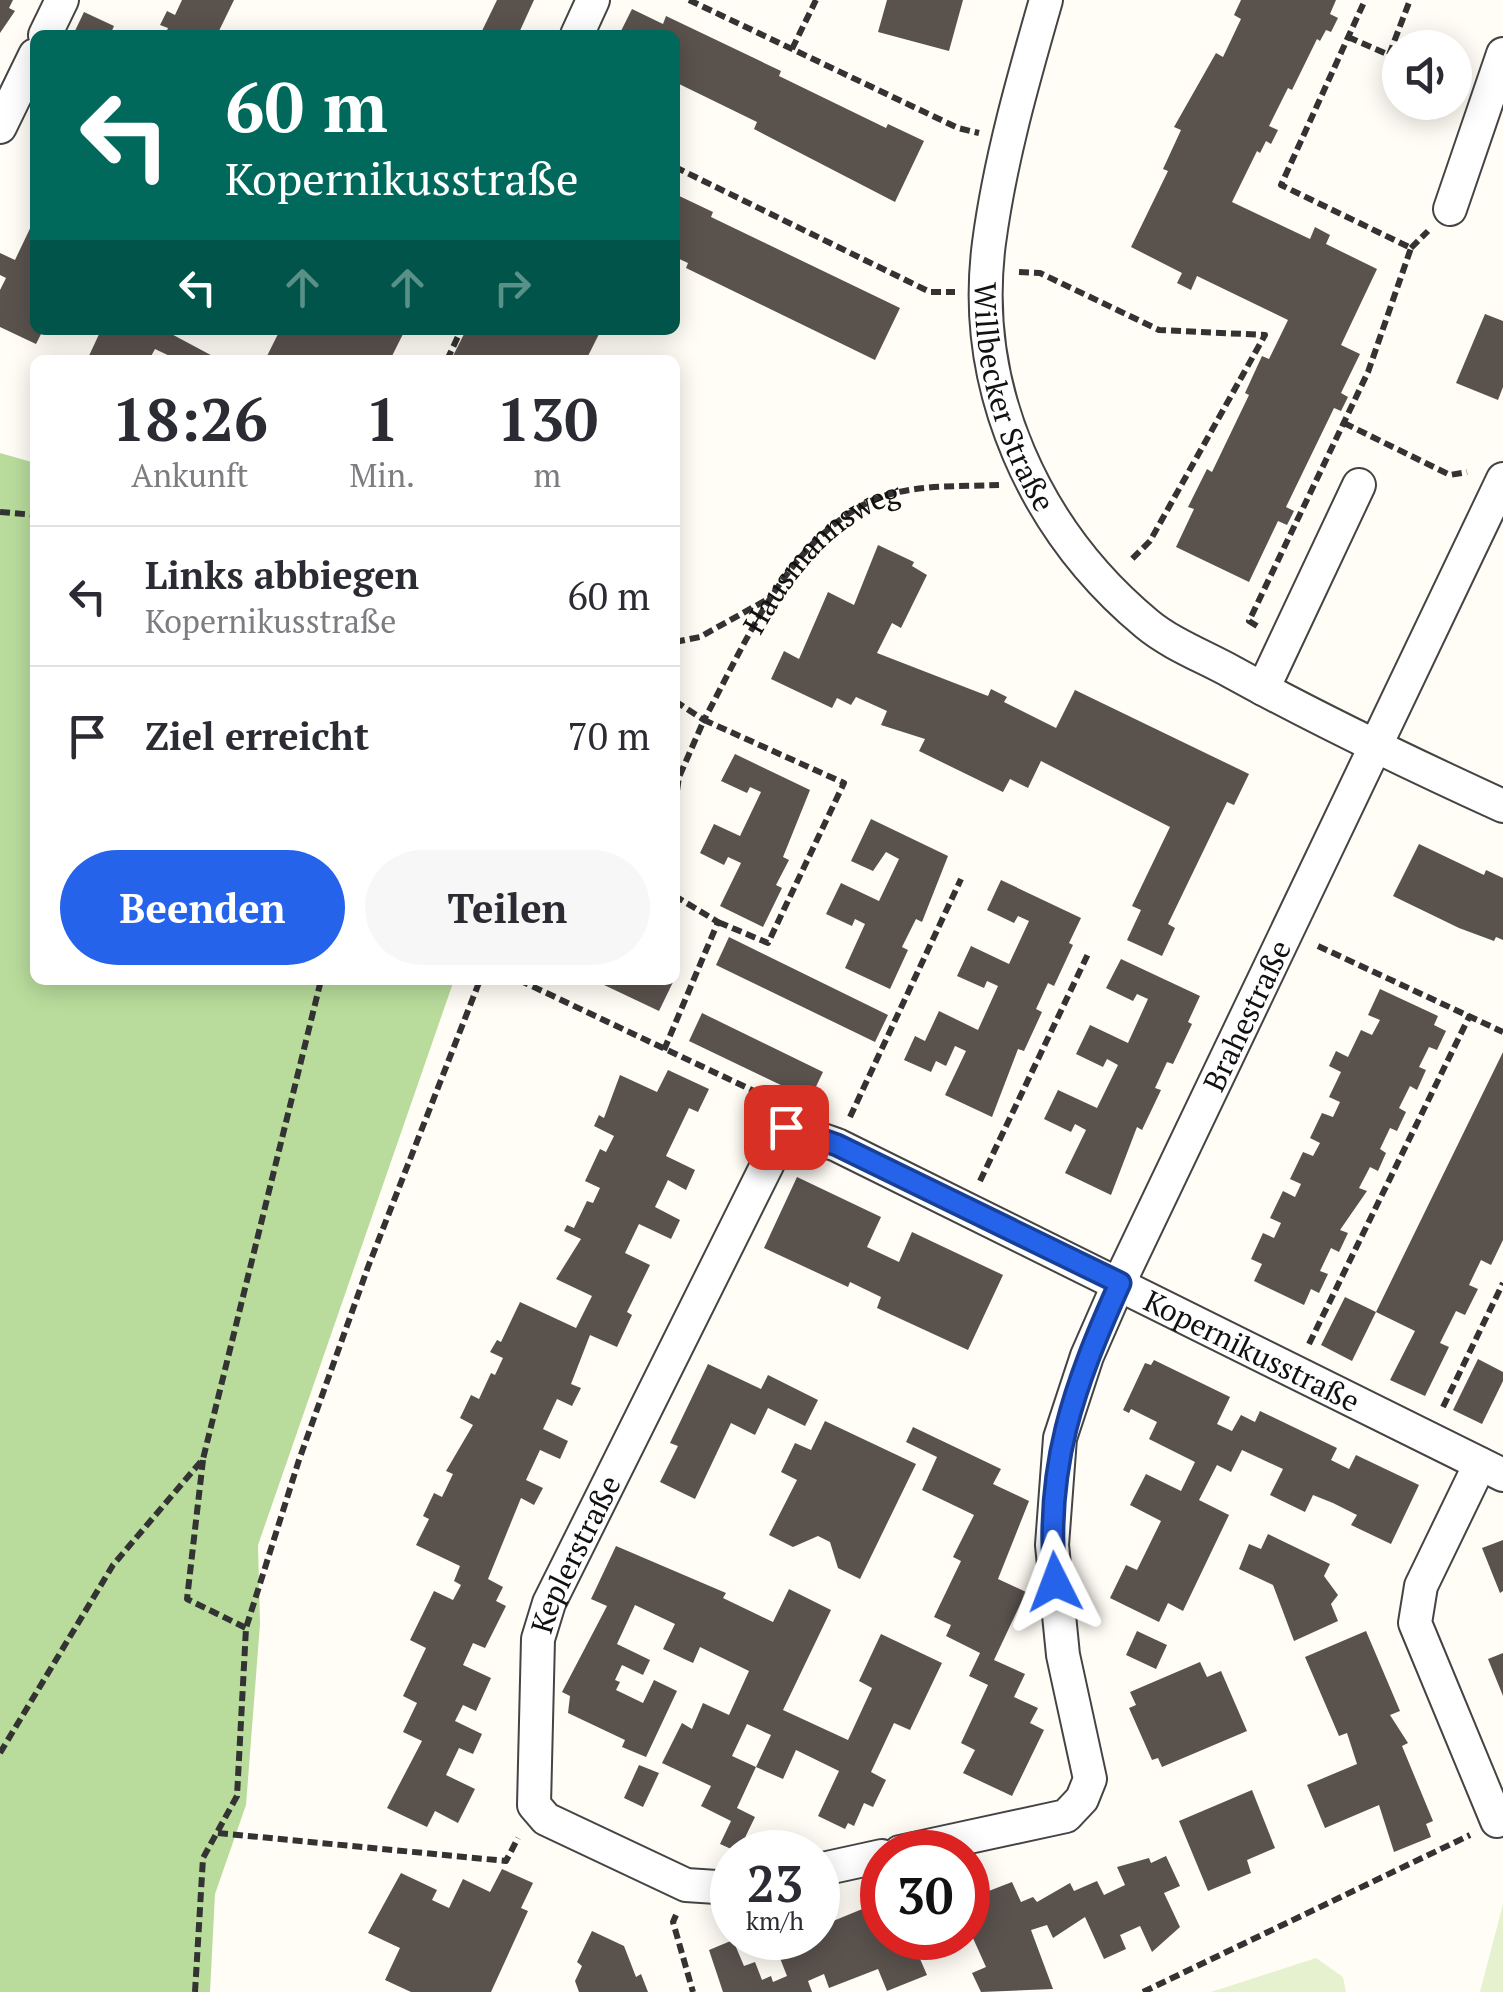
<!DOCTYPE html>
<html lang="de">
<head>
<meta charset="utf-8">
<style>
	:root { --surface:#fff; --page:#f7f7f7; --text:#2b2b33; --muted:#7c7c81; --line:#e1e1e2; --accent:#2563eb }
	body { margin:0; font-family:"PT Serif",serif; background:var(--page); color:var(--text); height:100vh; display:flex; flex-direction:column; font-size:38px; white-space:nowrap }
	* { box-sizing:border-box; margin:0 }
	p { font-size:32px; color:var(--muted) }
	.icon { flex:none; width:55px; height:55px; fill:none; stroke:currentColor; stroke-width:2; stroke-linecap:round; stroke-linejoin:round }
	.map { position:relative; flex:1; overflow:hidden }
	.drawer { position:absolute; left:30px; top:355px; width:650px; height:630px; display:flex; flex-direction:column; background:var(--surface); border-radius:15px; box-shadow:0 5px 25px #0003 }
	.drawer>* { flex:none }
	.top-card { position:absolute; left:30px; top:30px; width:650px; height:305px; border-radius:15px; box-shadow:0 5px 25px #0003; background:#00695c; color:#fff; overflow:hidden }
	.fabs { position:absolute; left:1382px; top:30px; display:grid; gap:20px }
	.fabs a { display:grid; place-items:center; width:90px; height:90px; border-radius:50%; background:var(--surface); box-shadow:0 5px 25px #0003; font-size:50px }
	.speed { position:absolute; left:710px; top:1830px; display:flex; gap:20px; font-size:50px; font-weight:700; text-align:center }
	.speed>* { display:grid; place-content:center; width:130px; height:130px; border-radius:50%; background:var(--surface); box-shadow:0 5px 25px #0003; line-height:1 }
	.speed small { font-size:25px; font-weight:400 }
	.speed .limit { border:15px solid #d22; background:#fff; color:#111 }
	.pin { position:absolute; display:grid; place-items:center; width:85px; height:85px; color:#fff; margin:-42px; border-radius:20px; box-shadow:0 5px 15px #0006 }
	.me { position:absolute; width:110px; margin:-55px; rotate:357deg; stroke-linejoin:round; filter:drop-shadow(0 0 8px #0008) }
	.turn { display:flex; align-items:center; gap:35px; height:210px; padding:0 30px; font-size:45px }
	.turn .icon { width:130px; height:130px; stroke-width:2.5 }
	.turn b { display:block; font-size:70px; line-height:85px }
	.lanes { display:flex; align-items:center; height:95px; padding:0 30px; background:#0003; justify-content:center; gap:50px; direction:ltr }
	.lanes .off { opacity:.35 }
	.eta { display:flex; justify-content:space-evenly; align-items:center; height:170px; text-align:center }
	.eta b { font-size:60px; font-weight:600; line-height:70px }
	.button { display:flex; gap:20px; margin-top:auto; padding:20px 30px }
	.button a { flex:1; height:115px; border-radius:60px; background:var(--accent); color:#fff; font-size:40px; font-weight:600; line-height:115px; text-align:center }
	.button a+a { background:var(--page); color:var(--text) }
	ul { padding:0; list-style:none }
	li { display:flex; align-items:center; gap:30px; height:140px; padding:0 30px; border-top:2px solid var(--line) }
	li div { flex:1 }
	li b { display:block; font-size:38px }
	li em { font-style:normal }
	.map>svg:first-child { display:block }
	.forest { fill:#b9dc9c }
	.pitch { fill:#e6f2cf }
	.building { fill:#5a524d }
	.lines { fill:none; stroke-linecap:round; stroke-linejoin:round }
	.street-casing { stroke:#444; stroke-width:36 }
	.path { stroke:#333; stroke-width:6; stroke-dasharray:10 5; stroke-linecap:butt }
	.street { stroke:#fff; stroke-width:32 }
	.route-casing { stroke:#184099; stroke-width:25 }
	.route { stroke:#2563eb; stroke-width:18 }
	.labels { text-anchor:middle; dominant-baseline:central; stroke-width:10; stroke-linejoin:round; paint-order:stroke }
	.street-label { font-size:30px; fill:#111; stroke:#fff }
</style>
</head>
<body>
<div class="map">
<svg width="1503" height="1992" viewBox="0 0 1503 1992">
	<rect width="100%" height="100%" fill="#fffdf5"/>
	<!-- forest -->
	<path class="forest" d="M0,453L35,463V980H454L258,1545L260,1624L246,1805L215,1894L210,1992H0Z"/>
	<!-- pitch -->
	<g class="pitch">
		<path d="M1503,1904V1992H1480Z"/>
		<path d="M1316,1958L1343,1977L1346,1992H1211Z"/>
	</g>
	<!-- building -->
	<g class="building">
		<path d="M0,0H13L9,8L15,11L0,33Z"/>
		<path d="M182,0H234L217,35H165L168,28L160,25L167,11L175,15Z"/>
		<path d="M497,0H534L518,35H480Z"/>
		<path d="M887,0H963L949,51L878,32Z"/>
		<path d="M1241,0H1336L1330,14L1338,18L1331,32L1326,30L1320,41L1317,39L1292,90L1288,88L1269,126L1278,130L1271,144L1266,141L1260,153L1257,151L1232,202L1310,239L1315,227L1330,235L1326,244L1377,269L1341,345L1360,354L1341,393L1348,397L1341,411L1334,408L1286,507L1294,511L1287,525L1278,521L1249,582L1176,547L1194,509L1188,507L1207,469L1212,472L1249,395L1245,393L1262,356L1269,359L1288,320L1197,276L1191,290L1177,283L1182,273L1131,247L1168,171L1163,169L1181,130L1174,127L1216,53L1223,57L1241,19L1234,15Z"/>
		<path d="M632,9L663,24L666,16L781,71L779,76L886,128L888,124L924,141L895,202L754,129L757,122L675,82V35H619Z"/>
		<path d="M84,12L114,26L110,35H73Z"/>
		<path d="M675,194L713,212L711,217L900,308L875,360L686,268L688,263L675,257Z"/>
		<path d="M35,218V330H43L36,344L0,327V290L6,278L0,275V253L15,260Z"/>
		<path d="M1485,314L1503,321V387L1498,400L1456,383Z"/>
		<path d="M101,330H164L220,360H178L155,349L149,360H87Z"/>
		<path d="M280,330H405L390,360H265Z"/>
		<path d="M466,330H601L586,360H451Z"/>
		<path d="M878,545L914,562L912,566L927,575L901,628L892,623L877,653L988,696L991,689L1007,697L1004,702L1056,728L1075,690L1249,774L1234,805L1227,802L1168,924L1175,928L1162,956L1127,940L1141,910L1132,906L1170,827L1041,761L1028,788L1010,779L1003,792L919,751L925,739L881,725L887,711L856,697L851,705L837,698L832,708L771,679L784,651L799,659L828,592L854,605Z"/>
		<path d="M735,754L810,790L783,857L789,860L776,885L782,888L763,927L720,906L741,863L728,857L724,865L700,853L714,824L740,836L761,792L750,787L747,793L721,781Z"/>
		<path d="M871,819L948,856L922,922L916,919L902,947L908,950L890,989L845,968L865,924L855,919L852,926L826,914L841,883L879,901L899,859L886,852L873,871L851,861Z"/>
		<path d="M1419,844L1484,875L1486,870L1503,878V940L1496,937L1494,941L1459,928L1393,896Z"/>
		<path d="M1001,880L1081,918L1069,943L1073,945L1054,986L1048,983L1036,1009L1042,1012L1024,1051L1018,1049L992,1117L945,1095L966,1051L955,1046L946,1066L936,1061L931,1072L904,1060L915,1036L925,1041L939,1011L978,1030L998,986L987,981L984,988L957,976L971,946L1009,964L1029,921L1018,916L1014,923L987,910Z"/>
		<path d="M729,937L888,1015L875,1042L716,965Z"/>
		<path d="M1121,959L1200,996L1188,1022L1192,1024L1173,1064L1167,1062L1155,1088L1161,1090L1142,1130L1137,1127L1111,1195L1065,1173L1086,1130L1075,1124L1071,1132L1044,1119L1058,1090L1097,1108L1118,1065L1107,1059L1103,1067L1076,1054L1090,1025L1128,1043L1148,999L1137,994L1133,1001L1106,988Z"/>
		<path d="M603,980H674L659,1011L602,984Z"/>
		<path d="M1380,989L1438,1016L1434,1025L1446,1031L1437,1050L1429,1047L1419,1067L1426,1070L1417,1090L1410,1086L1399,1108L1406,1112L1397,1131L1390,1128L1380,1149L1386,1153L1378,1171L1370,1167L1359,1188L1367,1191L1340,1230L1348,1233L1339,1252L1331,1248L1320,1271L1328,1274L1319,1293L1311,1289L1304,1305L1254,1281L1262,1264L1251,1259L1263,1233L1274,1238L1281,1223L1270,1218L1283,1191L1295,1197L1301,1184L1290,1179L1303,1152L1313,1156L1320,1143L1310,1138L1322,1113L1333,1117L1340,1102L1329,1097L1341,1072L1329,1066L1336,1051L1348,1057L1361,1030L1372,1035L1380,1020L1368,1015Z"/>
		<path d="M702,1013L823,1072L810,1099L689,1041Z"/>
		<path d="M1503,1052V1240L1491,1265L1481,1260L1469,1285L1478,1289L1465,1315L1456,1311L1440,1343L1449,1347L1425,1396L1390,1380L1415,1331L1376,1312Z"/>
		<path d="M668,1070L709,1089L698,1112L689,1108L666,1156L695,1170L686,1190L668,1180L655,1207L680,1220L671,1239L639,1224L625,1253L650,1265L627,1312L632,1315L617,1347L590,1335L571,1384L581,1388L572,1406L557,1399L543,1429L568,1441L560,1459L540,1450L526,1480L543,1488L534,1505L521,1498L488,1579L503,1587L496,1601L506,1606L485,1648L473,1643L463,1665L491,1678L476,1711L463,1705L455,1721L482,1734L473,1754L459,1748L446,1775L475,1789L458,1823L435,1811L427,1827L387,1808L422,1741L403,1732L417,1703L403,1696L426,1648L410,1640L434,1591L453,1600L461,1585L454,1581L460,1566L416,1545L429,1519L423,1516L434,1493L442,1497L453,1474L446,1471L473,1425L460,1418L471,1395L479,1399L491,1373L495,1375L503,1358L490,1352L497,1340L501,1342L520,1302L576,1328L592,1296L556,1279L581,1239L564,1231L567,1225L574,1228L587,1201L593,1203L600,1188L585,1181L600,1149L606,1152L614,1136L594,1126L599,1115L604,1118L620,1075L657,1092Z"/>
		<path d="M797,1177L881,1217L867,1247L899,1262L912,1232L1003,1275L968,1350L877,1308L881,1297L850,1282L848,1287L764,1248Z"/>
		<path d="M1345,1297L1376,1312L1352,1361L1321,1345Z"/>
		<path d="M1478,1359L1503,1372V1381L1482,1424L1453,1410Z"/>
		<path d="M1154,1360L1230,1397L1217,1424L1232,1431L1241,1415L1255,1422L1260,1411L1337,1448L1331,1460L1349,1469L1356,1455L1419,1485L1391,1544L1351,1525L1357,1515L1333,1503L1313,1495L1305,1512L1270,1495L1283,1469L1242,1450L1231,1472L1217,1465L1199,1500L1229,1515L1183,1611L1168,1603L1159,1622L1110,1598L1126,1565L1137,1570L1161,1521L1130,1505L1146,1474L1181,1491L1195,1462L1149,1439L1157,1422L1131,1409L1129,1413L1123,1410L1145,1363L1151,1365Z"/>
		<path d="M708,1364L761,1389L768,1375L818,1400L805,1426L768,1408L755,1435L731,1423L695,1499L660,1482L678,1446L670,1443Z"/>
		<path d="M825,1421L916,1464L860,1579L838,1568L830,1542L818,1536L793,1547L769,1535L797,1480L781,1472L795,1443L811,1450Z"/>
		<path d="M913,1427L1001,1469L993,1484L1029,1501L998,1579L1026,1592L994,1660L1025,1674L1014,1697L1038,1708L1030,1723L1044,1730L1012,1796L963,1773L975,1750L961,1743L988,1685L969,1676L980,1653L946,1636L951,1625L934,1617L961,1561L953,1557L974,1515L922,1490L937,1457L906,1442Z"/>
		<path d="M1268,1534L1330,1564L1324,1576L1338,1595L1331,1604L1338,1621L1294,1641L1273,1585L1239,1569L1249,1544L1261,1549Z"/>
		<path d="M1503,1540V1591L1500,1593L1482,1548Z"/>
		<path d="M616,1546L726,1593L723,1598L773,1622L789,1589L831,1610L783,1710L848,1740L872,1688L859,1681L881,1634L942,1663L910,1730L894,1723L871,1772L886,1780L873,1807L864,1803L854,1826L848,1823L845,1829L818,1816L839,1771L796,1750L783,1779L756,1767L771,1735L747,1724L732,1756L756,1767L737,1808L755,1817L738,1852L720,1844L731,1821L701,1806L711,1786L662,1763L682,1723L692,1729L703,1703L729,1715L749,1671L700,1647L693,1663L663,1649L675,1624L635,1605L617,1644L650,1660L643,1675L622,1665L615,1680L620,1682L616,1690L643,1703L654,1680L677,1691L646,1757L622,1747L625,1740L568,1713L570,1696L562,1692L607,1606L591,1599Z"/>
		<path d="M1137,1631L1167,1645L1156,1669L1126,1655Z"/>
		<path d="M1366,1631L1400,1711L1390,1715L1408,1743L1402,1746L1433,1821L1426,1824L1431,1837L1394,1852L1379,1805L1325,1828L1307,1785L1357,1764L1347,1733L1339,1736L1305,1657Z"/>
		<path d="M1503,1653V1696L1488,1659Z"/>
		<path d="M1200,1662L1207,1677L1221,1671L1247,1731L1162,1767L1158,1758L1152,1760L1129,1708L1136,1705L1130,1692Z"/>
		<path d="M639,1765L659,1773L643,1807L624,1798Z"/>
		<path d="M1252,1790L1275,1848L1247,1860L1251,1873L1208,1891L1179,1821Z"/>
		<path d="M1166,1856L1180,1886L1164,1893L1180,1927L1152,1952L1140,1926L1120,1935L1126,1949L1104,1959L1085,1917L1053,1938L1047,1925L1031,1930L1053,1989L981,1992L972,1973L986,1967L972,1936L968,1937V1899L1012,1882L1021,1902L1033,1897L1037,1902L1070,1883L1074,1891L1097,1881L1104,1895L1125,1885L1117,1867L1149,1858L1151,1863Z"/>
		<path d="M502,1869L533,1883L521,1908L528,1911L491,1992H411L385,1980L400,1948L368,1933L401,1873L437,1890L432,1900L449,1908L463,1879L490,1892Z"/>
		<path d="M872,1905L876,1914L882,1911V1938H911L927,1975L887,1991L878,1969L829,1988L824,1974L808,1981L812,1992H723L709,1950L733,1940L744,1966L755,1962L762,1980L771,1976L773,1982L787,1976L774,1943L789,1938L810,1940L825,1935L821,1926Z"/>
		<path d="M592,1931L624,1946L636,1977L641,1974L648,1992H579L575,1981L582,1966L577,1962Z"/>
	</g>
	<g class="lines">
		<defs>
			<g id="street">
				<path id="s2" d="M1046,0C1023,80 1000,160 989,243C970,389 1035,531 1147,624C1171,644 1205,657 1232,672C1321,721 1411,764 1503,806"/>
				<path d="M45,35L62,0"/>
				<path d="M577,35L593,0"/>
				<path d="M0,127L35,55"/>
				<path d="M1450,209L1503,54"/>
				<path d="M1263,689L1359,485"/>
				<path d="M1480,1464L1421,1586L1415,1623L1497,1821"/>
				<path id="s3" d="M900,1852L1066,1816L1082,1799L1090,1779L1063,1655L1052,1545L1060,1438L1087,1356L1119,1283L1503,479"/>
				<path d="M818,1870L882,1856"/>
				<path id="s4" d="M732,1888L686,1885L546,1819L534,1805L538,1639L549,1603L786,1127L837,1145L1503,1475"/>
			</g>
		</defs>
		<!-- street casing -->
		<use href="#street" class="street-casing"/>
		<!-- path -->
		<g class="path">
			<path d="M689,0L958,128L979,133"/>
			<path d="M1348,37L1389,55L1410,0"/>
			<path d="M792,49L816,0"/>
			<path d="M675,167L930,292H955"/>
			<path d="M1411,248L1428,231"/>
			<path d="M1019,272L1040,273L1159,330L1265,335L1150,541L1131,560"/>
			<path d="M447,360L461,330"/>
			<path d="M1344,423L1450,475L1467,472"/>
			<path d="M0,512L35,515"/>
			<path d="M1257,626L1249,621L1368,372L1411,248L1281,185L1365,0"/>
			<path d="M675,642L700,637L768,599"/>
			<path id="s1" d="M675,701L704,720C745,644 783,549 863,505C903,483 955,487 999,485"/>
			<path d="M675,805L679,777L704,720L844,783L768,943L718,922"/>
			<path d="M1318,946L1503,1032"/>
			<path d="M519,980L771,1099"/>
			<path d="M664,1050L718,922L675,896"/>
			<path d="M850,1117L961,879"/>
			<path d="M980,1181L1088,954"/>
			<path d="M1309,1344L1470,1015"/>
			<path d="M1443,1407L1503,1283"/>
			<path d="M203,1460L187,1599L246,1628"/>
			<path d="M0,1753L113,1565L203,1459L321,980"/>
			<path d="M218,1833L506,1861L518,1838"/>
			<path d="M676,1915L673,1922L693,1992"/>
			<path d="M195,1992L203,1858L237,1796L246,1628L299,1460L368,1267L480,980"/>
			<path d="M1143,1992L1470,1835"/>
		</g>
		<!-- street -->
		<use href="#street" class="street"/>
	</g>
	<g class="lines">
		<defs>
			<path id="route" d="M786,1127L837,1145L1120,1283C1074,1385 1044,1468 1055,1582"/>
		</defs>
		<!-- route casing -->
		<use href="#route" class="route-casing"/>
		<!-- route -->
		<use href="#route" class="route"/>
	</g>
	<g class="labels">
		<!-- street labels -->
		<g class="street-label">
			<text stroke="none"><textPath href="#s2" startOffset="408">Willbecker Straße</textPath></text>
			<text stroke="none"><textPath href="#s1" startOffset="240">Hausmannsweg</textPath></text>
			<text stroke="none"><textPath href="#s3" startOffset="1022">Brahestraße</textPath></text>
			<text stroke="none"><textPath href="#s4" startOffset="1472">Kopernikusstraße</textPath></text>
			<text stroke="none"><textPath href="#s4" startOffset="478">Keplerstraße</textPath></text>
		</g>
	</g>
</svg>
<div class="fabs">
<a><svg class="icon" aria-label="sound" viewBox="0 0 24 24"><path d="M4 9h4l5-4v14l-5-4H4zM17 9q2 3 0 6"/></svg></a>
</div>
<div class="speed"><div>23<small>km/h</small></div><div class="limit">30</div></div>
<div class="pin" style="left:786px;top:1127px;background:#d93025"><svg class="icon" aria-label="arrive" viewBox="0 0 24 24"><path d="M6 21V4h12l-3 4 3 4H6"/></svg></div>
<svg class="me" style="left:1055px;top:1582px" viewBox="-20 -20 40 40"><path d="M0-17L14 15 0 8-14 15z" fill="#2563eb" stroke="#fff" stroke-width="4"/></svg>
<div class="top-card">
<div class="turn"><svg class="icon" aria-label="left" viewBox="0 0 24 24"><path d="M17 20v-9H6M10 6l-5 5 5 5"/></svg><div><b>60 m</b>Kopernikusstraße</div></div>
<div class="lanes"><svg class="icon" aria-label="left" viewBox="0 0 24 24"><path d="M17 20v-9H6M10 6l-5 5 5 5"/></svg><svg class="icon off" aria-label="ahead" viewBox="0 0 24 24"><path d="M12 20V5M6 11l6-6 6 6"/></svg><svg class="icon off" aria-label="ahead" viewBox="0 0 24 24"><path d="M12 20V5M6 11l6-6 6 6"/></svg><svg class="icon off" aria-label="right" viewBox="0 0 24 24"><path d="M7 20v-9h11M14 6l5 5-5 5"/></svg></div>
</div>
<section class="drawer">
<div class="eta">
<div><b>18:26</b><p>Ankunft</p></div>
<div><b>1</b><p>Min.</p></div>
<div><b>130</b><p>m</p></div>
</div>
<ul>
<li><svg class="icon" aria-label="left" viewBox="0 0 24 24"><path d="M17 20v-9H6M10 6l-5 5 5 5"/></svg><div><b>Links abbiegen</b><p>Kopernikusstraße</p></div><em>60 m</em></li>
<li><svg class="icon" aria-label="arrive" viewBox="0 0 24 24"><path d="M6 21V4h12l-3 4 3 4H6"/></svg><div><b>Ziel erreicht</b></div><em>70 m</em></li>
</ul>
<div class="button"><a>Beenden</a><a>Teilen</a></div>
</section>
</div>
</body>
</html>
